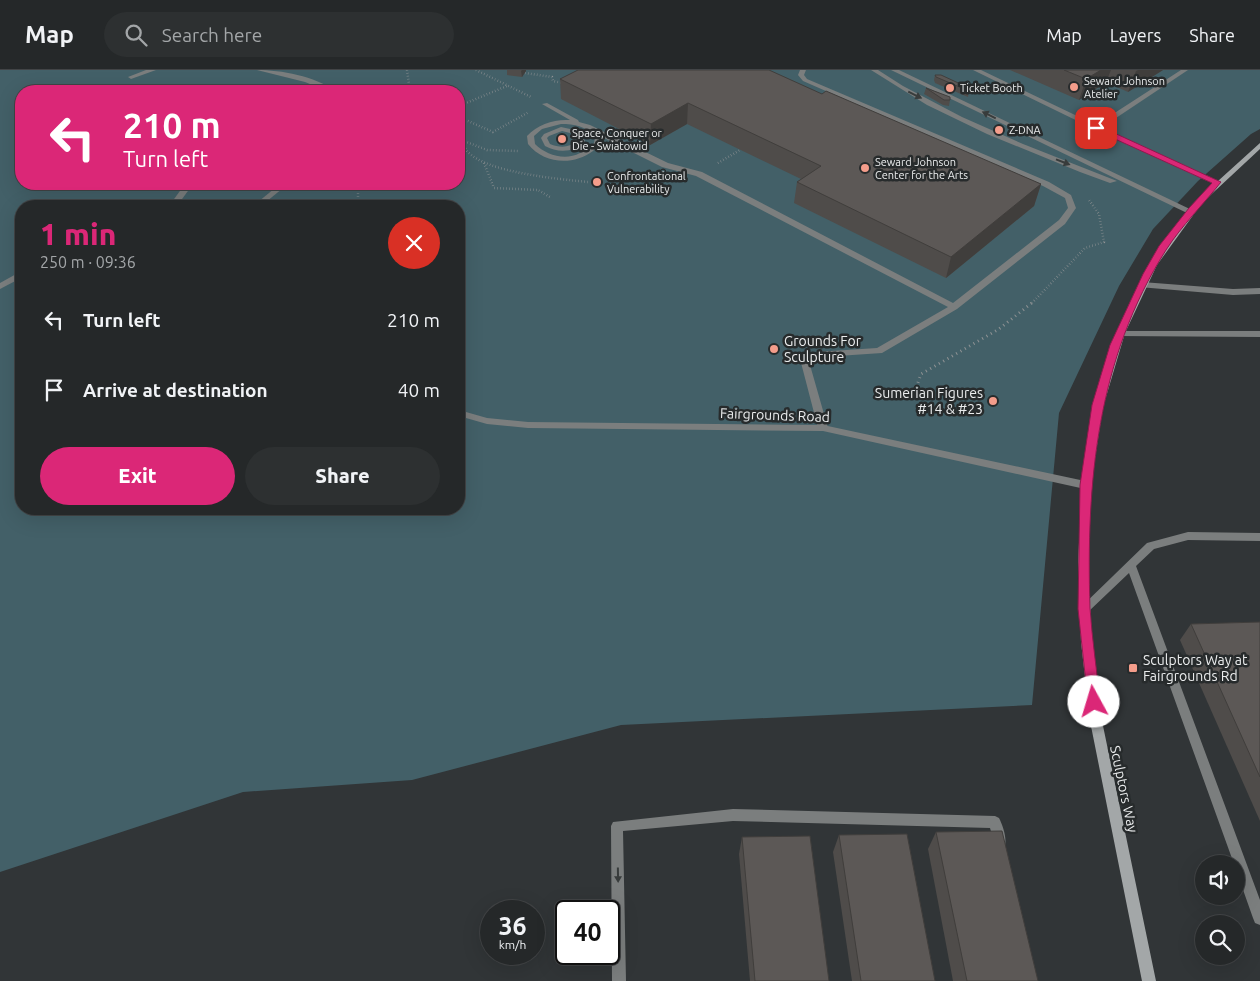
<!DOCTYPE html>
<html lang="en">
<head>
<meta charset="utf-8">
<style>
	:root { --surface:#252829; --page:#2d3031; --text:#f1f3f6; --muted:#a3a6a8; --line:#424446; --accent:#db2777 }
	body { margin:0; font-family:Ubuntu,sans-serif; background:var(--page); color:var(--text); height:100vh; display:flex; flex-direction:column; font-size:19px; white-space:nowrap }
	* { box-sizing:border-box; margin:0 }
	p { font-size:16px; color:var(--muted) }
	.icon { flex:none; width:28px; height:28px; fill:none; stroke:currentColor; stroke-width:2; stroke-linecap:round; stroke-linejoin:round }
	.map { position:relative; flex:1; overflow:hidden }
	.drawer { position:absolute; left:15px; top:130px; width:450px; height:315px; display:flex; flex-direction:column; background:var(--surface); border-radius:20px; box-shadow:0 5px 20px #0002,0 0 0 1px var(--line) }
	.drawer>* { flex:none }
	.top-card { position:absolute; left:15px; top:15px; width:450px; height:105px; border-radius:20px; box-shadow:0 5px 20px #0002,0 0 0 1px var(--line); background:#db2777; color:#fff; overflow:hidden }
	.controls { position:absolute; left:1195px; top:785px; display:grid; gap:10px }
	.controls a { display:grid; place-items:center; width:50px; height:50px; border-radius:50%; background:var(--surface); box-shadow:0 5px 20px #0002,0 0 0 1px var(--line); font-size:25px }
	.speed { position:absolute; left:480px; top:830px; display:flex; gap:10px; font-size:25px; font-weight:700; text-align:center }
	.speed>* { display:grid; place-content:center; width:65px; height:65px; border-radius:50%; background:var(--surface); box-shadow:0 5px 20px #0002,0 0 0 1px var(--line); line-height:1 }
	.speed small { font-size:12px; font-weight:400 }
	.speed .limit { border:2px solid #111; border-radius:8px; background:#fff; color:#111 }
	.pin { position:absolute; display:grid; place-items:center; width:42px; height:42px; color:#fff; margin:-21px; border-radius:10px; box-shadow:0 2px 8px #0006 }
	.me { position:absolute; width:55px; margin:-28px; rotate:354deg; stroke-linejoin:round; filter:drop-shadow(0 0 4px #0008) }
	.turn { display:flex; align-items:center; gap:18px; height:105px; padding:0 25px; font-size:22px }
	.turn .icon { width:65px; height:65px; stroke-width:2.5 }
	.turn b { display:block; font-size:35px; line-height:42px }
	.round { display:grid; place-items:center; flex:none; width:52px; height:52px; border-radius:26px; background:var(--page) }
	.headline { display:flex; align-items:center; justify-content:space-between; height:85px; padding:0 25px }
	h1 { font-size:30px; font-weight:800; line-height:38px; color:var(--accent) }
	.cta { display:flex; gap:10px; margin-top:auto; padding:10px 25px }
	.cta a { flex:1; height:58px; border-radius:30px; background:var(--accent); color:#fff; font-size:20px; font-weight:800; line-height:58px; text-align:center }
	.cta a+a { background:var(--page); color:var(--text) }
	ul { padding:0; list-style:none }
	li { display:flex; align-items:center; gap:15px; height:70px; padding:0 25px }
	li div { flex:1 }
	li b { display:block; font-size:19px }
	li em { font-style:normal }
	header { display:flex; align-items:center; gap:30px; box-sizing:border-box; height:70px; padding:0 25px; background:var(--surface); border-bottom:1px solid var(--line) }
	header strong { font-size:24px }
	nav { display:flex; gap:28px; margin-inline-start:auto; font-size:18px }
	.search { width:350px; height:45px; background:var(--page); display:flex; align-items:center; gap:12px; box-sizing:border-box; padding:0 18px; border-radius:28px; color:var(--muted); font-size:19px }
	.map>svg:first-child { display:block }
	.green { fill:#436068; fill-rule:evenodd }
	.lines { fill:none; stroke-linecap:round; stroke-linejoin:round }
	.path-far1 { stroke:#909395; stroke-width:2.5; stroke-dasharray:0.5 2.5; stroke-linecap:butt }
	.path { stroke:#909395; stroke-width:3; stroke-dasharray:1 4; stroke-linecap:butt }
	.lane { fill:#7b7e7e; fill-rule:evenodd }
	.street { fill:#7b7e7e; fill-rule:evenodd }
	.secondary { fill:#a3a7a8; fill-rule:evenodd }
	.wall { fill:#4f4c4a }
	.shaded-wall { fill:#403e3c }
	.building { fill:#5c5856; stroke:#403e3c }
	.oneway { fill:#383c3c }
	.route { fill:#db2777; stroke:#8e194d }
	.poi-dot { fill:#f49d8b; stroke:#272b2c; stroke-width:2 }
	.labels { text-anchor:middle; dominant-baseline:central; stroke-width:5; stroke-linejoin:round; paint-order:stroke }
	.far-poi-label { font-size:11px; fill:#ebedee; stroke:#272b2c; text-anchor:start }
	.poi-label { font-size:14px; fill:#ebedee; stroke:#272b2c; text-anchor:start }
	.street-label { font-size:14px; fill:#ebedee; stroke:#272b2c }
</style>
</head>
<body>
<header>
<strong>Map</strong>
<div class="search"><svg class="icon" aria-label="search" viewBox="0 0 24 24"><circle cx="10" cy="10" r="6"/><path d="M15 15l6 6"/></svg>Search here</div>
<nav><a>Map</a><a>Layers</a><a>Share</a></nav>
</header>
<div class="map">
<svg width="1260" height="911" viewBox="0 0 1260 911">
	<rect width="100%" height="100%" fill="#313537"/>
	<!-- green -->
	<path class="green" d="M0,0H1260V59L1251,64L1198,111L1153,159L1119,216L1059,343L1032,635L621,655L412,710L243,722L0,802ZM21,21H459V114H21ZM21,136H459V439H21Z"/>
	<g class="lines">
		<!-- path-far1 -->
		<g class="path-far1">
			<path d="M407,0L410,21"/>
			<path d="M476,0L531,27"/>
			<path d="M525,3L552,7L553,11L563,13"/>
			<path d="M459,36L507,16"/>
			<path d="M468,51L493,62L529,42"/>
			<path d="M459,69L487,80L518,81"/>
			<path d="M462,70C463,73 465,78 467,81C486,103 560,109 588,112"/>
			<path d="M484,93L494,118L538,120L550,127"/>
			<path d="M718,93L740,80"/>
			<path d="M358,114V130L372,136"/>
			<path d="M1032,233L1085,178L1104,172L1099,144L1089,130"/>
		</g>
		<!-- path -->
		<path class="path" d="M913,327L921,304L999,259L1033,232"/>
		<!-- lane -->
		<g class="lane">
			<path d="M146,0H156L131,9L128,7Z"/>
			<path d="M257,0C281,0 315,6 335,21H327L305,12Z"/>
			<path d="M800,0H806L804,5L807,9L1049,112L1071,125L1076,138L1065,154L957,239L882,283L808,288L828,358L823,361L818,358L799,285L800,283L877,278L948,237L696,106L662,97L600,66L601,68C600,75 598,76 593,81C573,96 544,94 528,74L527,66C538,54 554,49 570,50L542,34L547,33L578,50L579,52L590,55L668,93L702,102L953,233L1059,150L1068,138L1065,128L1043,116L803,11L798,5ZM561,54C574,54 587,56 595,68L594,73C590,76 585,81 580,83C565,91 546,85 535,74L534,66L542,59Z"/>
			<path d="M871,0H878L903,16L962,47L1023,74L1117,111L1110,113L1080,102L987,64L927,35Z"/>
			<path d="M891,0H899L1194,141L1190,143H1187Z"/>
			<path d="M973,0H981L1096,55L1181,0H1188L1101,58L1221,112L1214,114L1094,59Z"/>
			<path d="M185,114H193L177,136H169Z"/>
			<path d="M280,114H288L261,136H253Z"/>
			<path d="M18,203H21V208L0,219V213Z"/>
			<path d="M1142,212L1233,219L1260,218V224L1233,225L1139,217L1138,215Z"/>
			<path d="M1120,261H1260V267L1117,266L1116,264Z"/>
			<path d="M1188,462L1260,463V471L1188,470L1154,479L1136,496L1260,830V855L1255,853L1253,848L1236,800V794H1234L1129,503L1088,542L1084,543L1080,542L1079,539L1147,473Z"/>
			<path d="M733,739L995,746L999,748C1003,756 1008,770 1004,778L1000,780L996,778L990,758L733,751L623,761L626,911H612L611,756L613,752Z"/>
		</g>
		<!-- street -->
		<g class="street">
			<path d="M561,57L579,61L585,71C574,83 558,83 545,76L541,68L544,64ZM562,61L574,64L577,71C569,78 560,78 550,74L547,68L549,66Z"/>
			<path d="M459,340L487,348L528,352L823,355L1085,411L1090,415L1085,419L823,361L528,358L487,354L459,346Z"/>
		</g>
		<!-- secondary -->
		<path class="secondary" d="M1260,73V79L1202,133L1157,195L1125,263L1103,337L1091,414L1088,492L1092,572L1102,651L1156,911H1142L1090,651L1081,572L1078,492L1082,414L1094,337L1116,263L1150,194L1197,130Z"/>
	</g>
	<!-- wall -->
	<g class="wall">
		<path d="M507,0H526V1L522,7L507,5Z"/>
		<path d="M1010,0H1163L1128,22L1106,12L1079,30Z"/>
		<path d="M935,5L969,21L968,27L935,13L934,10Z"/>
		<path d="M560,9L822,24L1041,114L1034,136L946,208L794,133L797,112L801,109L687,54L650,75L561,29Z"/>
		<path d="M926,18L950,30L949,36L943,35L924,24Z"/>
		<path d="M1260,552V751L1180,570L1191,554Z"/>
		<path d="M936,762L1038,911H953L928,779Z"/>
		<path d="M839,765L935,911H852L833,782Z"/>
		<path d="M742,767L829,911H750L739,784Z"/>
	</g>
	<!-- shaded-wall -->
	<g class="shaded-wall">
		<path d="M522,0H526V1L522,7L521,1Z"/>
		<path d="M1101,0H1111L1106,12L1079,30L1086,9Z"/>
		<path d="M1138,0H1163L1128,22L1136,1Z"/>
		<path d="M688,33L687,54L650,75L651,54Z"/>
		<path d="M1041,114L1034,136L946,208L951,187Z"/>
	</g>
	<!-- building -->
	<g class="building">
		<path d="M578,0H769L822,24L826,21L1041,114L951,187L797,112L821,96L688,33L651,54L560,9Z"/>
		<path d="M1064,0H1101L1086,9Z"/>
		<path d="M935,5H941L967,17L969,21L936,7Z"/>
		<path d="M926,18L950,27V30H944Z"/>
		<path d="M1260,552V707L1191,554Z"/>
		<path d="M1002,761L1038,911H967L936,762Z"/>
		<path d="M907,764L935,911H861L839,765Z"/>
		<path d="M810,766L829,911H755L742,767Z"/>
	</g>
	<!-- one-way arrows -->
	<defs><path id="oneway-solid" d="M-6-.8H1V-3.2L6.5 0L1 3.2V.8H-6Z" transform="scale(1.25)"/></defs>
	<g class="oneway">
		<use href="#oneway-solid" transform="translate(915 25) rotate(26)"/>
		<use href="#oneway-solid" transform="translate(989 45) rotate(-154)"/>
		<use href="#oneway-solid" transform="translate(1063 92) rotate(21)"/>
		<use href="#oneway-solid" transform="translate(618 805) rotate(89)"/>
	</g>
	<!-- route -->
	<path class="route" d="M1093,56H1099L1221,112C1203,135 1182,155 1166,180C1097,289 1086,412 1090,538C1092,569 1097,601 1100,632L1099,636H1089L1088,632L1078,539L1080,415L1092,335L1110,275L1143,204L1159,176L1189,138L1212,113L1093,59Z"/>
	<!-- markers -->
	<g class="poi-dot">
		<circle cx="1074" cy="17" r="5"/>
		<circle cx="950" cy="18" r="5"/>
		<circle cx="999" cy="60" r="5"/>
		<circle cx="562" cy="69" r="5"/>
		<circle cx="865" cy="98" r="5"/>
		<circle cx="597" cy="112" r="5"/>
		<circle cx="774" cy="279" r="5"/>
		<circle cx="993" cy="331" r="5"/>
		<rect x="1128" y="593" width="10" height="10" rx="2.5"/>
	</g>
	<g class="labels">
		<!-- far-poi labels -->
		<g class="far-poi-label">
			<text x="1084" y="11">Seward Johnson<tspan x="1084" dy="13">Atelier</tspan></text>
			<text x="960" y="18">Ticket Booth</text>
			<text x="1009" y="60">Z-DNA</text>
			<text x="572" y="63">Space, Conquer or<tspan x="572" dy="13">Die - Swiatowid</tspan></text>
			<text x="875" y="92">Seward Johnson<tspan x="875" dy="13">Center for the Arts</tspan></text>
			<text x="607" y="106">Confrontational<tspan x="607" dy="13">Vulnerability</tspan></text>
		</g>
		<!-- poi labels -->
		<g class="poi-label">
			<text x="784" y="271">Grounds For<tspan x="784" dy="16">Sculpture</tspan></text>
			<text x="983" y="323" text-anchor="end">Sumerian Figures<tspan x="983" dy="16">#14 &amp; #23</tspan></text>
			<text x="1143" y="590">Sculptors Way at<tspan x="1143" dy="16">Fairgrounds Rd</tspan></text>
		</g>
		<!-- street labels -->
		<g class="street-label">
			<text transform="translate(775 345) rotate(2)">Fairgrounds Road</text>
			<text transform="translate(1124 719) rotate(78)">Sculptors Way</text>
		</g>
	</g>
</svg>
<div class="controls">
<a><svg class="icon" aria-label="sound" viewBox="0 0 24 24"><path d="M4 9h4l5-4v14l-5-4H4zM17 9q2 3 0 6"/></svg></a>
<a><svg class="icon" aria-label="search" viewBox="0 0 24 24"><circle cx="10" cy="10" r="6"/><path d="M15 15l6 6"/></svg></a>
</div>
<div class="speed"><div>36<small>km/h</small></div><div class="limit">40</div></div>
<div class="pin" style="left:1096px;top:58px;background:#d93025"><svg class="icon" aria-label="arrive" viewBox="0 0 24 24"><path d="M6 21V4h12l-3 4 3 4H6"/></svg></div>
<svg class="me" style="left:1094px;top:632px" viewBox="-20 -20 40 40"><circle r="19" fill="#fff"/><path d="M0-13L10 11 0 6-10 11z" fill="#db2777"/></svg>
<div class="top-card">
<div class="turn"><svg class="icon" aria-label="left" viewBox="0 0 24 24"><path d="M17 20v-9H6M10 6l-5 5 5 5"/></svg><div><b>210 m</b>Turn left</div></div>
</div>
<section class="drawer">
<div class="headline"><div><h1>1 min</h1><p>250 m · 09:36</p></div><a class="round" style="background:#d93025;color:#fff"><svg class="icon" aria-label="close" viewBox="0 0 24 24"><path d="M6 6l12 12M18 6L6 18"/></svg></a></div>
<ul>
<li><svg class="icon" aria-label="left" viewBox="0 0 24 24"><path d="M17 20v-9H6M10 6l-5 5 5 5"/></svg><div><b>Turn left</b></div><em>210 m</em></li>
<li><svg class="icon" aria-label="arrive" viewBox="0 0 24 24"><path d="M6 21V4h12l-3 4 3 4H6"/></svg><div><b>Arrive at destination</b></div><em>40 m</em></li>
</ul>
<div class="cta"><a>Exit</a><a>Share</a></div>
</section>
</div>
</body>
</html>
